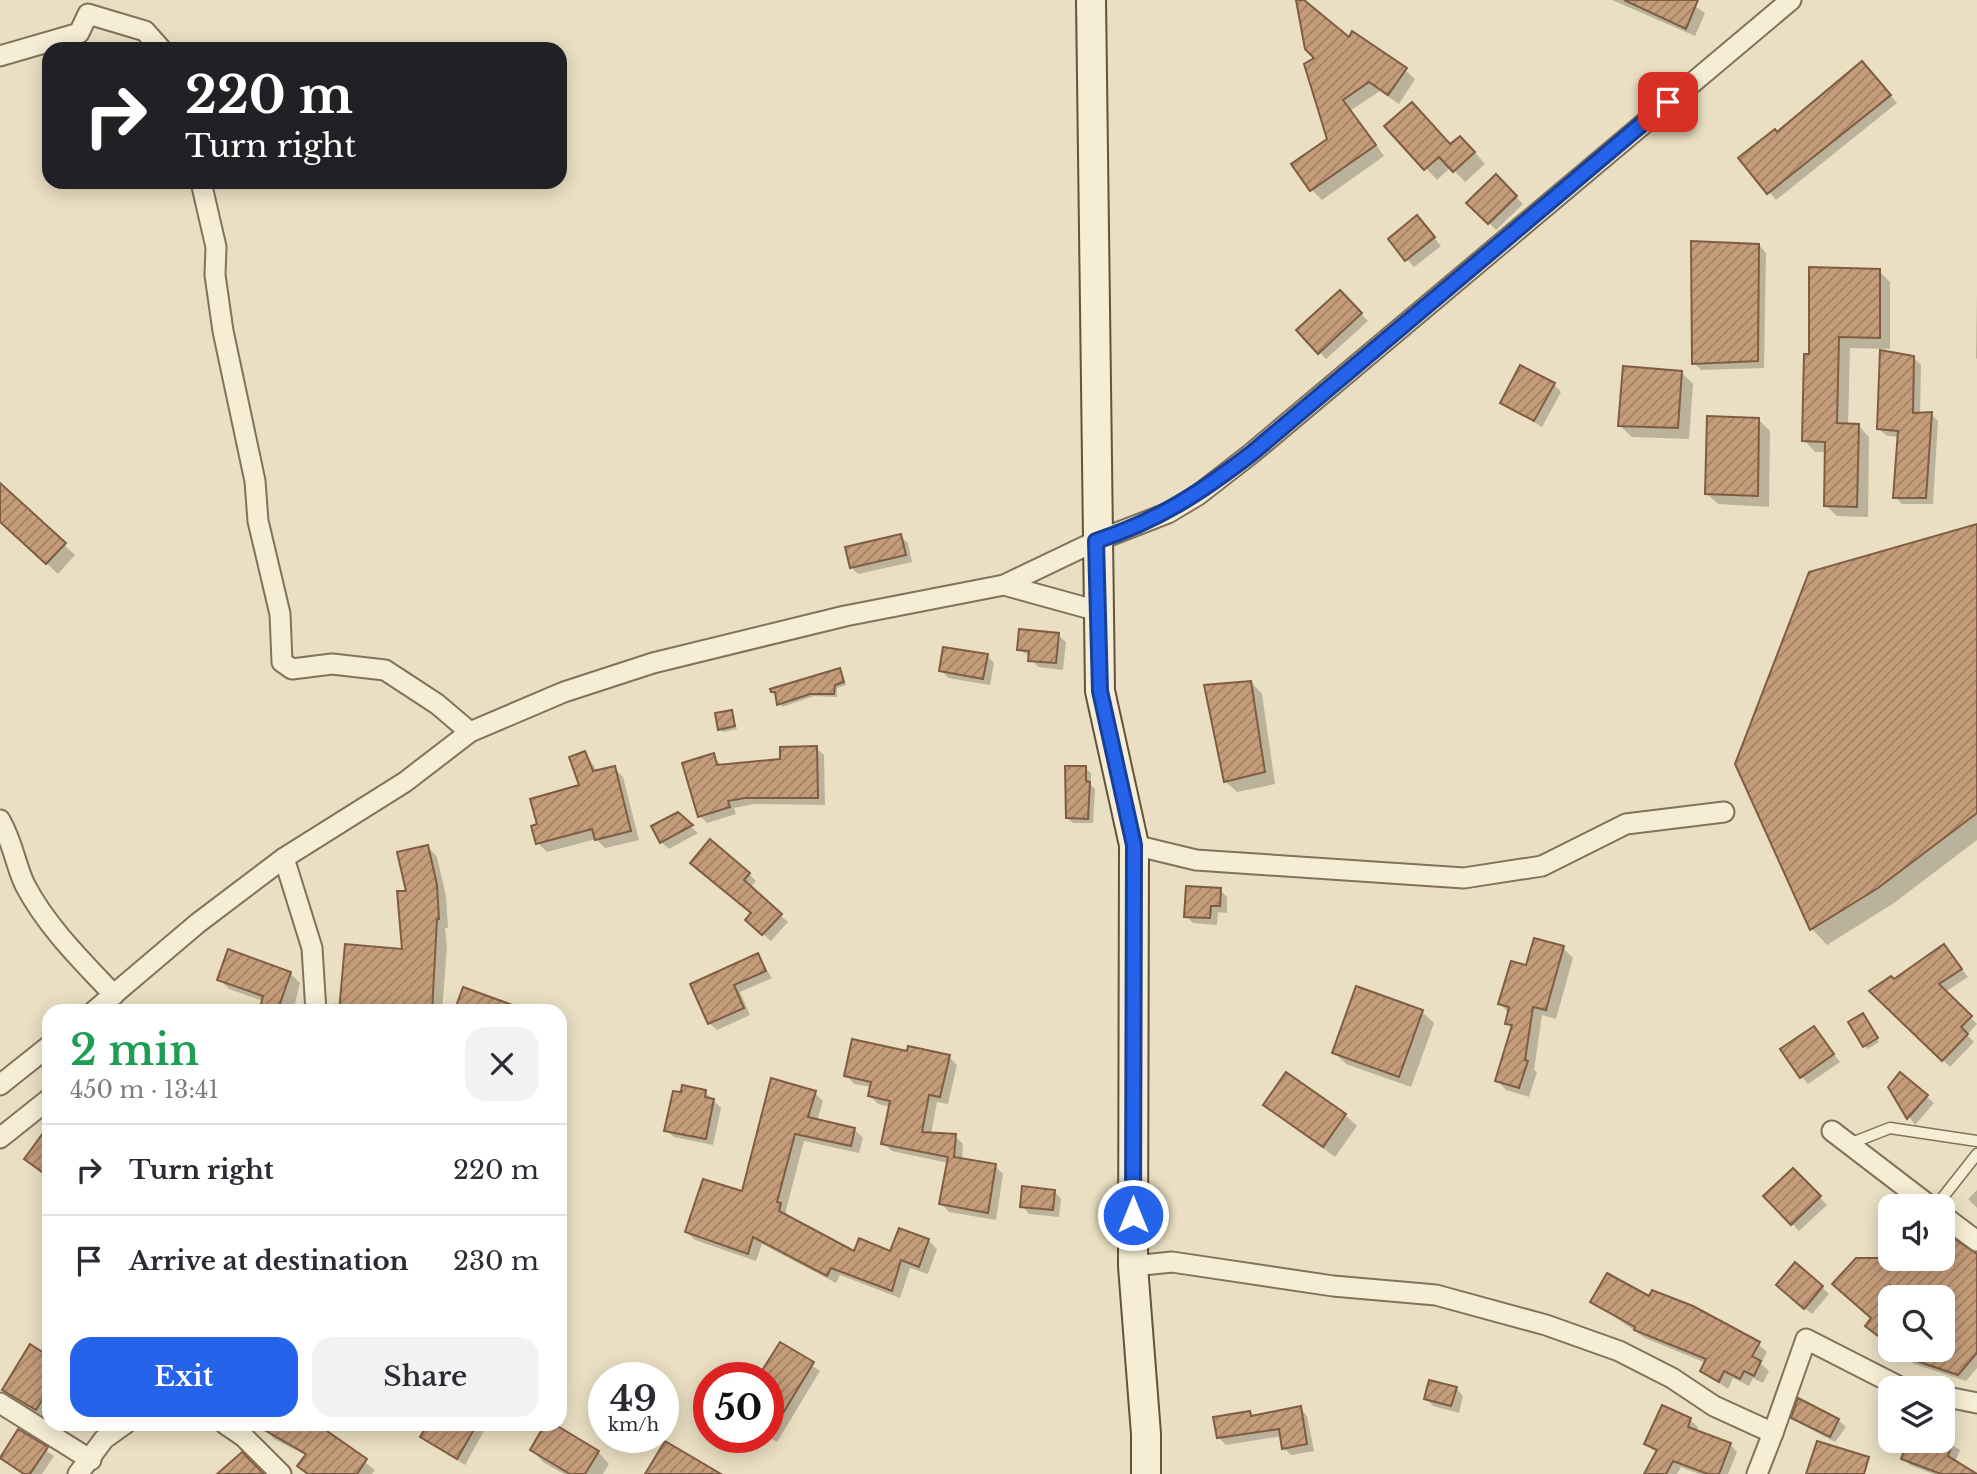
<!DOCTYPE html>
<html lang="en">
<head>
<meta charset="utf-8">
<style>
	:root { --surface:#fff; --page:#f2f2f3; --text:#2b2b33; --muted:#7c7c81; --line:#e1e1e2; --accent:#2563eb }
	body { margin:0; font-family:"Libre Baskerville",serif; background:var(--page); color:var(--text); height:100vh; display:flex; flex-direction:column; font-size:26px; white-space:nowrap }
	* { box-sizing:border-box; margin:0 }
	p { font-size:23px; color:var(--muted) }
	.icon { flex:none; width:38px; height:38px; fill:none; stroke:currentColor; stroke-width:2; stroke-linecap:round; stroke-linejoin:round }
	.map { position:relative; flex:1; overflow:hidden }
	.drawer { position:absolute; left:42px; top:1004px; width:525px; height:427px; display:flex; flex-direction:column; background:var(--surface); border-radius:21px; box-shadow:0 4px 18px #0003 }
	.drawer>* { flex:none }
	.top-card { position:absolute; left:42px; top:42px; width:525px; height:147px; border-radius:21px; box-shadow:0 4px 18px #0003; background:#202124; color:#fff; overflow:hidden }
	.controls { position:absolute; left:1878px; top:1194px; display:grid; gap:14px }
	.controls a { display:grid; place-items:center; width:77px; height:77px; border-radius:14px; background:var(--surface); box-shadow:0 4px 18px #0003; font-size:35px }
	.speed { position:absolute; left:588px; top:1362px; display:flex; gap:14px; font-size:35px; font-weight:700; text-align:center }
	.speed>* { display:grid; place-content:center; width:91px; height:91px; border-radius:50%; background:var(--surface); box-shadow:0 4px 18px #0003; line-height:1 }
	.speed small { font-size:18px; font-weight:400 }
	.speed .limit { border:10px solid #d22; background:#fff; color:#111 }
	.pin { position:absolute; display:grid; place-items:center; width:60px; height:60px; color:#fff; margin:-30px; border-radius:14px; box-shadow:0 4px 10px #0006 }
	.me { position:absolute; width:77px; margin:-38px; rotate:0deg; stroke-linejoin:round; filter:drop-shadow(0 0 5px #0008) }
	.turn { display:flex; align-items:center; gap:24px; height:147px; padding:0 28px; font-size:32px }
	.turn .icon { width:91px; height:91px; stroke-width:2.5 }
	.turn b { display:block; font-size:49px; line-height:60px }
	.round { display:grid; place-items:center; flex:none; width:74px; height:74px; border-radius:21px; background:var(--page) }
	.overview { display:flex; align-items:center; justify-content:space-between; height:119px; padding:0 28px }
	h1 { font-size:42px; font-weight:600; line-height:52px; color:#1e9e55 }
	.button { display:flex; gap:14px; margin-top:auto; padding:14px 28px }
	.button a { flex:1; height:80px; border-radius:21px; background:var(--accent); color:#fff; font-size:28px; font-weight:600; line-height:80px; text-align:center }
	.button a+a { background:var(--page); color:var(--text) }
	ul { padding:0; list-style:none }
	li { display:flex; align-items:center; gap:21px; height:91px; padding:0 28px; border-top:2px solid var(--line) }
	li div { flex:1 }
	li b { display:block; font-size:26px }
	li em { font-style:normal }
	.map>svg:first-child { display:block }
	.shadow { fill:#0003 }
	.building { fill:url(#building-hatch); stroke:#7f5d42; stroke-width:2 }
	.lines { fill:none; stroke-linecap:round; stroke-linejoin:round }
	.lane-casing { stroke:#82715b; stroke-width:13 }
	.street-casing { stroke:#82715b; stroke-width:23 }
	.secondary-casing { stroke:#64523e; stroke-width:32 }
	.lane { stroke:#f5edd4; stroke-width:10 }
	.street { stroke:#f5edd4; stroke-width:19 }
	.secondary { stroke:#f5edd4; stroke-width:28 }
	.route-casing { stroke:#184099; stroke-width:18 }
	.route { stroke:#2563eb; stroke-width:12 }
</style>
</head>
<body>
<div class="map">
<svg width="1977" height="1474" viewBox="0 0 1977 1474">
	<defs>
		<pattern id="building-hatch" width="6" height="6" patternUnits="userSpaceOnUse" patternTransform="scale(1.75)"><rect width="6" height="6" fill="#c59d7a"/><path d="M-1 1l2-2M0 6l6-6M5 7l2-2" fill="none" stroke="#a18063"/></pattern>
	</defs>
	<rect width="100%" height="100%" fill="#eadfc2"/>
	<!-- shadow -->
	<g class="shadow">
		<path d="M1298,0L1349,39L1405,70L1415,79L1399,104L1380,91L1351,110L1384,156L1322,200L1312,190L1329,139L1316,59Z"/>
		<path d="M1612,0H1686L1705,13L1695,36Z"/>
		<path d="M1869,70L1897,103L1776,200L1769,192L1777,134Z"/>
		<path d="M1387,126L1472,149L1485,164L1465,182L1451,167L1437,180Z"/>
		<path d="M1498,179L1523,204L1496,230L1469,203Z"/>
		<path d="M1424,225L1441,246L1414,267L1390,239Z"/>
		<path d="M1759,245L1766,253L1764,368L1701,370L1694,363Z"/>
		<path d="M1879,271L1890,282V349L1850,348L1848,425H1858L1869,437L1868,517L1837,516L1825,505L1827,452H1815L1804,440L1810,356Z"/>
		<path d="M1340,292L1368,321L1326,359L1298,330Z"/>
		<path d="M1977,294V359L1976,358Z"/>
		<path d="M1913,357L1921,365L1920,414H1931L1938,421L1933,504H1902L1895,497L1899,437L1887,436L1879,429Z"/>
		<path d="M1681,372L1693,384L1689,439L1632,437L1620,426Z"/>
		<path d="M1554,384L1561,392L1542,427L1502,402Z"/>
		<path d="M1759,420L1770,431L1769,507L1718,504L1706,493Z"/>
		<path d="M0,486L75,555L58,574L0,519Z"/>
		<path d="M1977,526V840L1894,903L1827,945L1812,929L1736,764Z"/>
		<path d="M900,536L908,543L912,562L858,574L851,567Z"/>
		<path d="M1058,635L1066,642L1063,670L1038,667L1030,657L1019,649Z"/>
		<path d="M987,656L994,663L990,685L948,678L941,670Z"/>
		<path d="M840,670L846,685L837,688V697L814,696L782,707L773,692Z"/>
		<path d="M1251,682L1262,694L1275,784L1237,792L1225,781Z"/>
		<path d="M731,712L737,729L723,732L720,729Z"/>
		<path d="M816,748L824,755L825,805L754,804L734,808L736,814L707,823L700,816L713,755L722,766L782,761Z"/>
		<path d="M585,753L598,772L614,768L623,777L639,840L605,848L596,839L547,852L538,843L582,786Z"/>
		<path d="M1085,768L1091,773V785L1095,789L1093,823H1073L1067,818Z"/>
		<path d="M677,815L698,833L669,849L661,842Z"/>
		<path d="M428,847L437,857L446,896L448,928H445L447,947L442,1012H333L334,1003L341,1005L404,950L408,892Z"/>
		<path d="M699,870L749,874L756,881L750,888L788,922L771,941L755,927L753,914Z"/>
		<path d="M1220,890L1227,897V913L1218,912L1217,925L1193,923L1186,916Z"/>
		<path d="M1944,946L1968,977L1945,992L1977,1024L1967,1035L1974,1042L1950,1067L1872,991L1894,981Z"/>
		<path d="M1563,948L1573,958L1556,1019L1542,1015L1534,1070L1537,1072L1529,1097L1506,1090L1497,1080L1512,1029L1507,1023L1509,1013L1500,1004L1527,967Z"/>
		<path d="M757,955L772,978L740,992L750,1015L717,1030L709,1023L692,985Z"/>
		<path d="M290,973L300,983L293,1012H261L263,1001L229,989L219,979Z"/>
		<path d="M1422,1012L1434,1023L1411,1087L1346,1064L1334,1052Z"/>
		<path d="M1866,1018L1879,1042L1868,1049L1865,1046Z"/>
		<path d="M1814,1028L1840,1062L1808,1084L1801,1076Z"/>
		<path d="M908,1053L949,1057L957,1065L948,1104L937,1102L931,1134L955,1136L963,1144L962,1160L995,1166L1003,1174L996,1220L949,1212L941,1204L948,1163L892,1151L883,1143L890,1107L878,1104L870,1096L871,1087L854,1084L846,1075Z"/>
		<path d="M1890,1087L1926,1096L1934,1103L1915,1125Z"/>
		<path d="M705,1092L721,1108L713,1145L674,1137L666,1130Z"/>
		<path d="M815,1093L823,1101L817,1121L854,1129L863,1138L859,1153L804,1141L786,1210L787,1218L855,1253H892L928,1240L937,1249L928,1274L910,1268L900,1298L840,1275L836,1283L762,1244L756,1261L695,1240L687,1232L743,1193Z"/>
		<path d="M1265,1105L1345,1115L1357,1126L1335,1157Z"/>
		<path d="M1793,1170L1827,1205L1799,1231L1766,1196Z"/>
		<path d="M1977,1190V1208L1968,1199Z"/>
		<path d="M1054,1191L1061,1199L1059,1217L1029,1214L1022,1206Z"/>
		<path d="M1942,1238L1977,1256V1368L1966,1381L1914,1364L1895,1349H1942V1297H1890V1345L1867,1326L1873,1319L1842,1291L1942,1258Z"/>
		<path d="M1822,1287L1829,1294L1812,1314L1785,1292Z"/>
		<path d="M1650,1299L1758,1344L1767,1352L1761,1364L1769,1371L1763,1383L1753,1378L1749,1386L1733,1378L1728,1389L1702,1371L1706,1363L1645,1338L1593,1302Z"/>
		<path d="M781,1344L820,1371L777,1442L768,1437V1377H761Z"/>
		<path d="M49,1345V1414L46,1418L14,1399L4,1390Z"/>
		<path d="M627,1366L640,1377H617Z"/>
		<path d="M1456,1388L1463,1396L1459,1413L1433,1406L1426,1399Z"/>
		<path d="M1662,1407L1690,1420L1698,1427L1696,1432L1730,1444L1737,1452L1728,1474H1699L1681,1467L1677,1474H1646L1658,1453L1646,1444Z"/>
		<path d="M1300,1408L1307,1416L1314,1451L1291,1455L1284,1448L1282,1436L1226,1445L1218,1437L1250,1413L1253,1417Z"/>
		<path d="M1793,1417L1838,1420L1846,1427L1835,1442L1801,1424Z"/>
		<path d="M268,1424H323L321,1429L375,1470L372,1474H307L300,1466L307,1456L274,1439L265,1429Z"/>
		<path d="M430,1424H481L485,1429L465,1465L423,1437Z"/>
		<path d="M18,1431L54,1456L42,1474H23L1,1457Z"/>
		<path d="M1942,1439L1960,1450L1955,1462L1977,1474H1933L1910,1465L1903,1458Z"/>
		<path d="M532,1450L598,1452L609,1464L603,1474H564L543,1462Z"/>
	</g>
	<!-- building -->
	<g class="building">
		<path d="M1296,0H1304L1349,37L1352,31L1407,68L1388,95L1369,82L1343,100L1376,145L1310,191L1291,164L1327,139L1304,64L1314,58L1305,49Z"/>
		<path d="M1624,0H1698L1686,29Z"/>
		<path d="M1862,61L1891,95L1767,194L1738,158L1775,129L1777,132Z"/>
		<path d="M1412,102L1450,144L1460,136L1475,152L1453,172L1439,157L1424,170L1384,126Z"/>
		<path d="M1496,174L1517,196L1488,224L1466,203Z"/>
		<path d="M1417,215L1435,237L1405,261L1388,239Z"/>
		<path d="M1691,241L1759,244L1758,361L1692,364Z"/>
		<path d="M1809,267L1880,269V338L1839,337L1837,423L1859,424L1857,507L1824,506L1825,442L1802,441L1804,354H1809Z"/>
		<path d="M1340,290L1362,313L1318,354L1296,330Z"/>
		<path d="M1880,350L1914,356L1913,413L1932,412L1926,498H1893L1898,431L1877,429Z"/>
		<path d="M1520,365L1555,383L1534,421L1500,403Z"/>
		<path d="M1623,366L1682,371L1678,428L1618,426Z"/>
		<path d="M1707,416L1759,418L1758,496L1705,494Z"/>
		<path d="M0,483L66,543L46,564L0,522Z"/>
		<path d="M1977,524V813L1878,888L1810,930L1735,764L1809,572Z"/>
		<path d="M901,534L906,555L850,568L845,547Z"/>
		<path d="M1019,629L1059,633L1056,663L1028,661L1029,651L1017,650Z"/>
		<path d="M943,647L988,654L983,679L939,671Z"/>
		<path d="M840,668L844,682L835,685L834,694H810L777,705L775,692H771L770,689Z"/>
		<path d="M1251,681L1265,772L1224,782L1204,685Z"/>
		<path d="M732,710L735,726L718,730L715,713Z"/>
		<path d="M817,746L818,798H745L728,801L730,807L698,817L682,763L714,753L717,765L780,759V747Z"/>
		<path d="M585,751L593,771L615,766L631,831L595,840L592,829L536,844L531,826L537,824L530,799L579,785L569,757Z"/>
		<path d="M1065,766H1086V781L1090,782L1088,819L1066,818Z"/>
		<path d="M678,812L693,825L660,843L651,826Z"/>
		<path d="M710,839L750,873L744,880L782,914L762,935L745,920L751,913L690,863Z"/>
		<path d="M428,845L437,885L439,919H437L432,1012H339L345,944L402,949L397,891H406L397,852Z"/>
		<path d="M1186,886L1221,888L1220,906H1211L1210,918L1184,917Z"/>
		<path d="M1534,938L1564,946L1546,1010L1533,1007L1525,1060L1528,1061L1519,1088L1495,1081L1512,1025L1505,1024L1509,1007L1498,1004L1511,961L1526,965Z"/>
		<path d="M1944,944L1962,969L1939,984L1972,1016L1961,1027L1968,1034L1942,1061L1869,991L1891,976L1894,979Z"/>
		<path d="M228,949L291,972L277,1012H259L263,996L217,980Z"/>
		<path d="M758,953L766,971L734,985L744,1008L708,1024L690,984Z"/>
		<path d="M1356,986L1423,1010L1399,1077L1332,1053Z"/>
		<path d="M463,987L526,1010L525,1012H454Z"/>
		<path d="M1863,1013L1878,1038L1863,1047L1848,1022Z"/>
		<path d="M1814,1026L1834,1054L1800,1078L1780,1049Z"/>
		<path d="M852,1039L907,1051L908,1046L950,1055L940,1097L929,1095L922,1132L956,1134L954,1157L996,1164L988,1213L939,1204L948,1157L881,1144L890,1101L868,1096L871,1082L844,1076Z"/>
		<path d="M1286,1072L1346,1114L1323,1147L1263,1105Z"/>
		<path d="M1900,1072L1928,1095L1907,1119L1888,1087Z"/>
		<path d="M771,1078L816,1091L808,1117L855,1128L851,1146L795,1134L777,1202L781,1203L779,1211L854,1251L859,1238L890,1251L899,1228L929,1239L919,1267L901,1260L892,1291L831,1268L827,1276L753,1237L748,1254L685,1232L703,1179L742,1191Z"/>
		<path d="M682,1085L706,1090L705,1097L714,1099L706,1139L664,1131L673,1091L681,1092Z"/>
		<path d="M49,1125V1177L24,1159Z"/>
		<path d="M1793,1168L1821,1196L1791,1225L1763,1196Z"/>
		<path d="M1022,1186L1055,1190L1053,1210L1020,1207Z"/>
		<path d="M1950,1236L1977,1254V1353L1958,1375L1890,1352L1891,1349H1942V1297H1911L1890,1285V1345L1865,1326L1871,1318L1832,1284L1856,1258H1942V1247Z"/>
		<path d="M1795,1262L1823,1286L1804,1309L1776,1285Z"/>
		<path d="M1607,1273L1649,1296L1652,1290L1693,1306L1760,1342L1752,1356L1761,1361L1754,1376L1744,1371L1740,1379L1724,1371L1719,1382L1700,1371L1706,1359L1634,1330L1635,1327L1590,1302Z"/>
		<path d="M780,1342L814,1362L768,1438V1377H758Z"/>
		<path d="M30,1344L49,1356V1389L36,1410L2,1390Z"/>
		<path d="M1429,1380L1457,1387L1451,1406L1424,1399Z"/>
		<path d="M1798,1398L1839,1419L1830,1437L1791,1418Z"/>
		<path d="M1662,1405L1691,1418L1688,1427L1731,1443L1719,1474H1708L1673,1461L1666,1474H1644L1657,1450L1644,1444Z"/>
		<path d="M1301,1406L1307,1444L1282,1449L1279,1429L1217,1438L1213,1417L1250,1411L1251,1416Z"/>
		<path d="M254,1424H317L367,1459L357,1474H308L297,1466L306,1454Z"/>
		<path d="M428,1424H477L457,1459L420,1437Z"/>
		<path d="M545,1424H554L599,1451L585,1474H570L530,1450Z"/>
		<path d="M18,1429L48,1447L30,1474H24L0,1458Z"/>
		<path d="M1908,1440H1954L1948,1456L1977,1474H1941L1901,1459Z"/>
		<path d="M665,1441L721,1474H645Z"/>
		<path d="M1817,1441L1869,1457L1864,1474H1806Z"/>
		<path d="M242,1452L264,1474H217Z"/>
	</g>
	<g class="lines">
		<defs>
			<g id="lane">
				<path d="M1849,1144L1890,1128L1977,1141"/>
				<path d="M1936,1206L1977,1154"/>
			</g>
			<g id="street">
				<path d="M0,56L79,33L88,14L145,31L161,49"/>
				<path d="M201,182L216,247L215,275L223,331L255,481L258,521L280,614L282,662L292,669L332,664L385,670L437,704L470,732"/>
				<path d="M1004,585L1098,611"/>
				<path d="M0,820C13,842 15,864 25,885C47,927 82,961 114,995"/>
				<path d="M1134,845L1196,860L1464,878L1542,866L1626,824L1724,812"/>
				<path d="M284,858L312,948L316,1012"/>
				<path d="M93,1012L198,923L284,858L405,782L470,732L564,692L653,663L845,616L1004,585L1096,541L1168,513L1198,495L1252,453L1791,0"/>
				<path d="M0,1085L49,1046"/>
				<path d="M1832,1131L1930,1206"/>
				<path d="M0,1138L49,1099"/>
				<path d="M1942,1215L1977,1241"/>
				<path d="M1133,1266L1172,1262L1333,1286L1436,1295L1546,1325L1619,1351L1672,1378L1714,1406L1773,1433L1806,1339L1902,1388"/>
				<path d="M1942,1396L1977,1403"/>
				<path d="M0,1403L91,1460"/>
				<path d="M225,1424L244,1437L281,1474"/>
				<path d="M78,1474L104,1439L125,1424"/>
				<path d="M1757,1474L1773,1433"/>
			</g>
			<path id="secondary" d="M1091,0L1100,691L1134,845L1133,1266L1146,1434V1474"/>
		</defs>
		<!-- lane casing -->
		<use href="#lane" class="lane-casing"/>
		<!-- street casing -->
		<use href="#street" class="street-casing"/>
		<!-- secondary casing -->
		<use href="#secondary" class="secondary-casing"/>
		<!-- lane -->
		<use href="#lane" class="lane"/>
		<!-- street -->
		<use href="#street" class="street"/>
		<!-- secondary -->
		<use href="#secondary" class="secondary"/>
	</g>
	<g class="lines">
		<defs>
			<path id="route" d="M1133,1215L1134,845L1100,691L1096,541C1159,520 1200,493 1252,453L1668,102"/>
		</defs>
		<!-- route casing -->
		<use href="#route" class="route-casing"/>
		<!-- route -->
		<use href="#route" class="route"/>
	</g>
</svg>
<div class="controls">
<a><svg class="icon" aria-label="sound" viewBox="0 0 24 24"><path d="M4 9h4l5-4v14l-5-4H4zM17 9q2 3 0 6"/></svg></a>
<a><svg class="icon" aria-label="search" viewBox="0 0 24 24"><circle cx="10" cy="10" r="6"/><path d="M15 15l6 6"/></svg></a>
<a><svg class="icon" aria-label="layers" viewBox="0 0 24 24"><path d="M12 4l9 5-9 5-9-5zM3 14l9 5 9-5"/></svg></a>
</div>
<div class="speed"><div>49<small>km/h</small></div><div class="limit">50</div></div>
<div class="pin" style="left:1668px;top:102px;background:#d93025"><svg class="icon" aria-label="arrive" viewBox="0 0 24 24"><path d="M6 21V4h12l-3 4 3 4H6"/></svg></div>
<svg class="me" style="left:1133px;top:1215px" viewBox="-20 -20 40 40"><circle r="17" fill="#2563eb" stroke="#fff" stroke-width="3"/><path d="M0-11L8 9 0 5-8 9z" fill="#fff"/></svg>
<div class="top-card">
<div class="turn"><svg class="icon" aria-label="right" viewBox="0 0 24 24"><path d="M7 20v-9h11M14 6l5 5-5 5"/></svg><div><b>220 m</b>Turn right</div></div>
</div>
<section class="drawer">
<div class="overview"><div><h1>2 min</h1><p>450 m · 13:41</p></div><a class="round"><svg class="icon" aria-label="close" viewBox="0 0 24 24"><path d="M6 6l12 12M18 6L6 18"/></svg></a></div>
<ul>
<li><svg class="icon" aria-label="right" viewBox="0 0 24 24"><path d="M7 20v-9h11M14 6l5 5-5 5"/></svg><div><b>Turn right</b></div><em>220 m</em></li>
<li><svg class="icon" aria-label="arrive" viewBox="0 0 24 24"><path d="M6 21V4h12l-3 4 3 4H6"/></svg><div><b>Arrive at destination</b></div><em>230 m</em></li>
</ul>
<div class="button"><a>Exit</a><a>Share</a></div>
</section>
</div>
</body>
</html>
